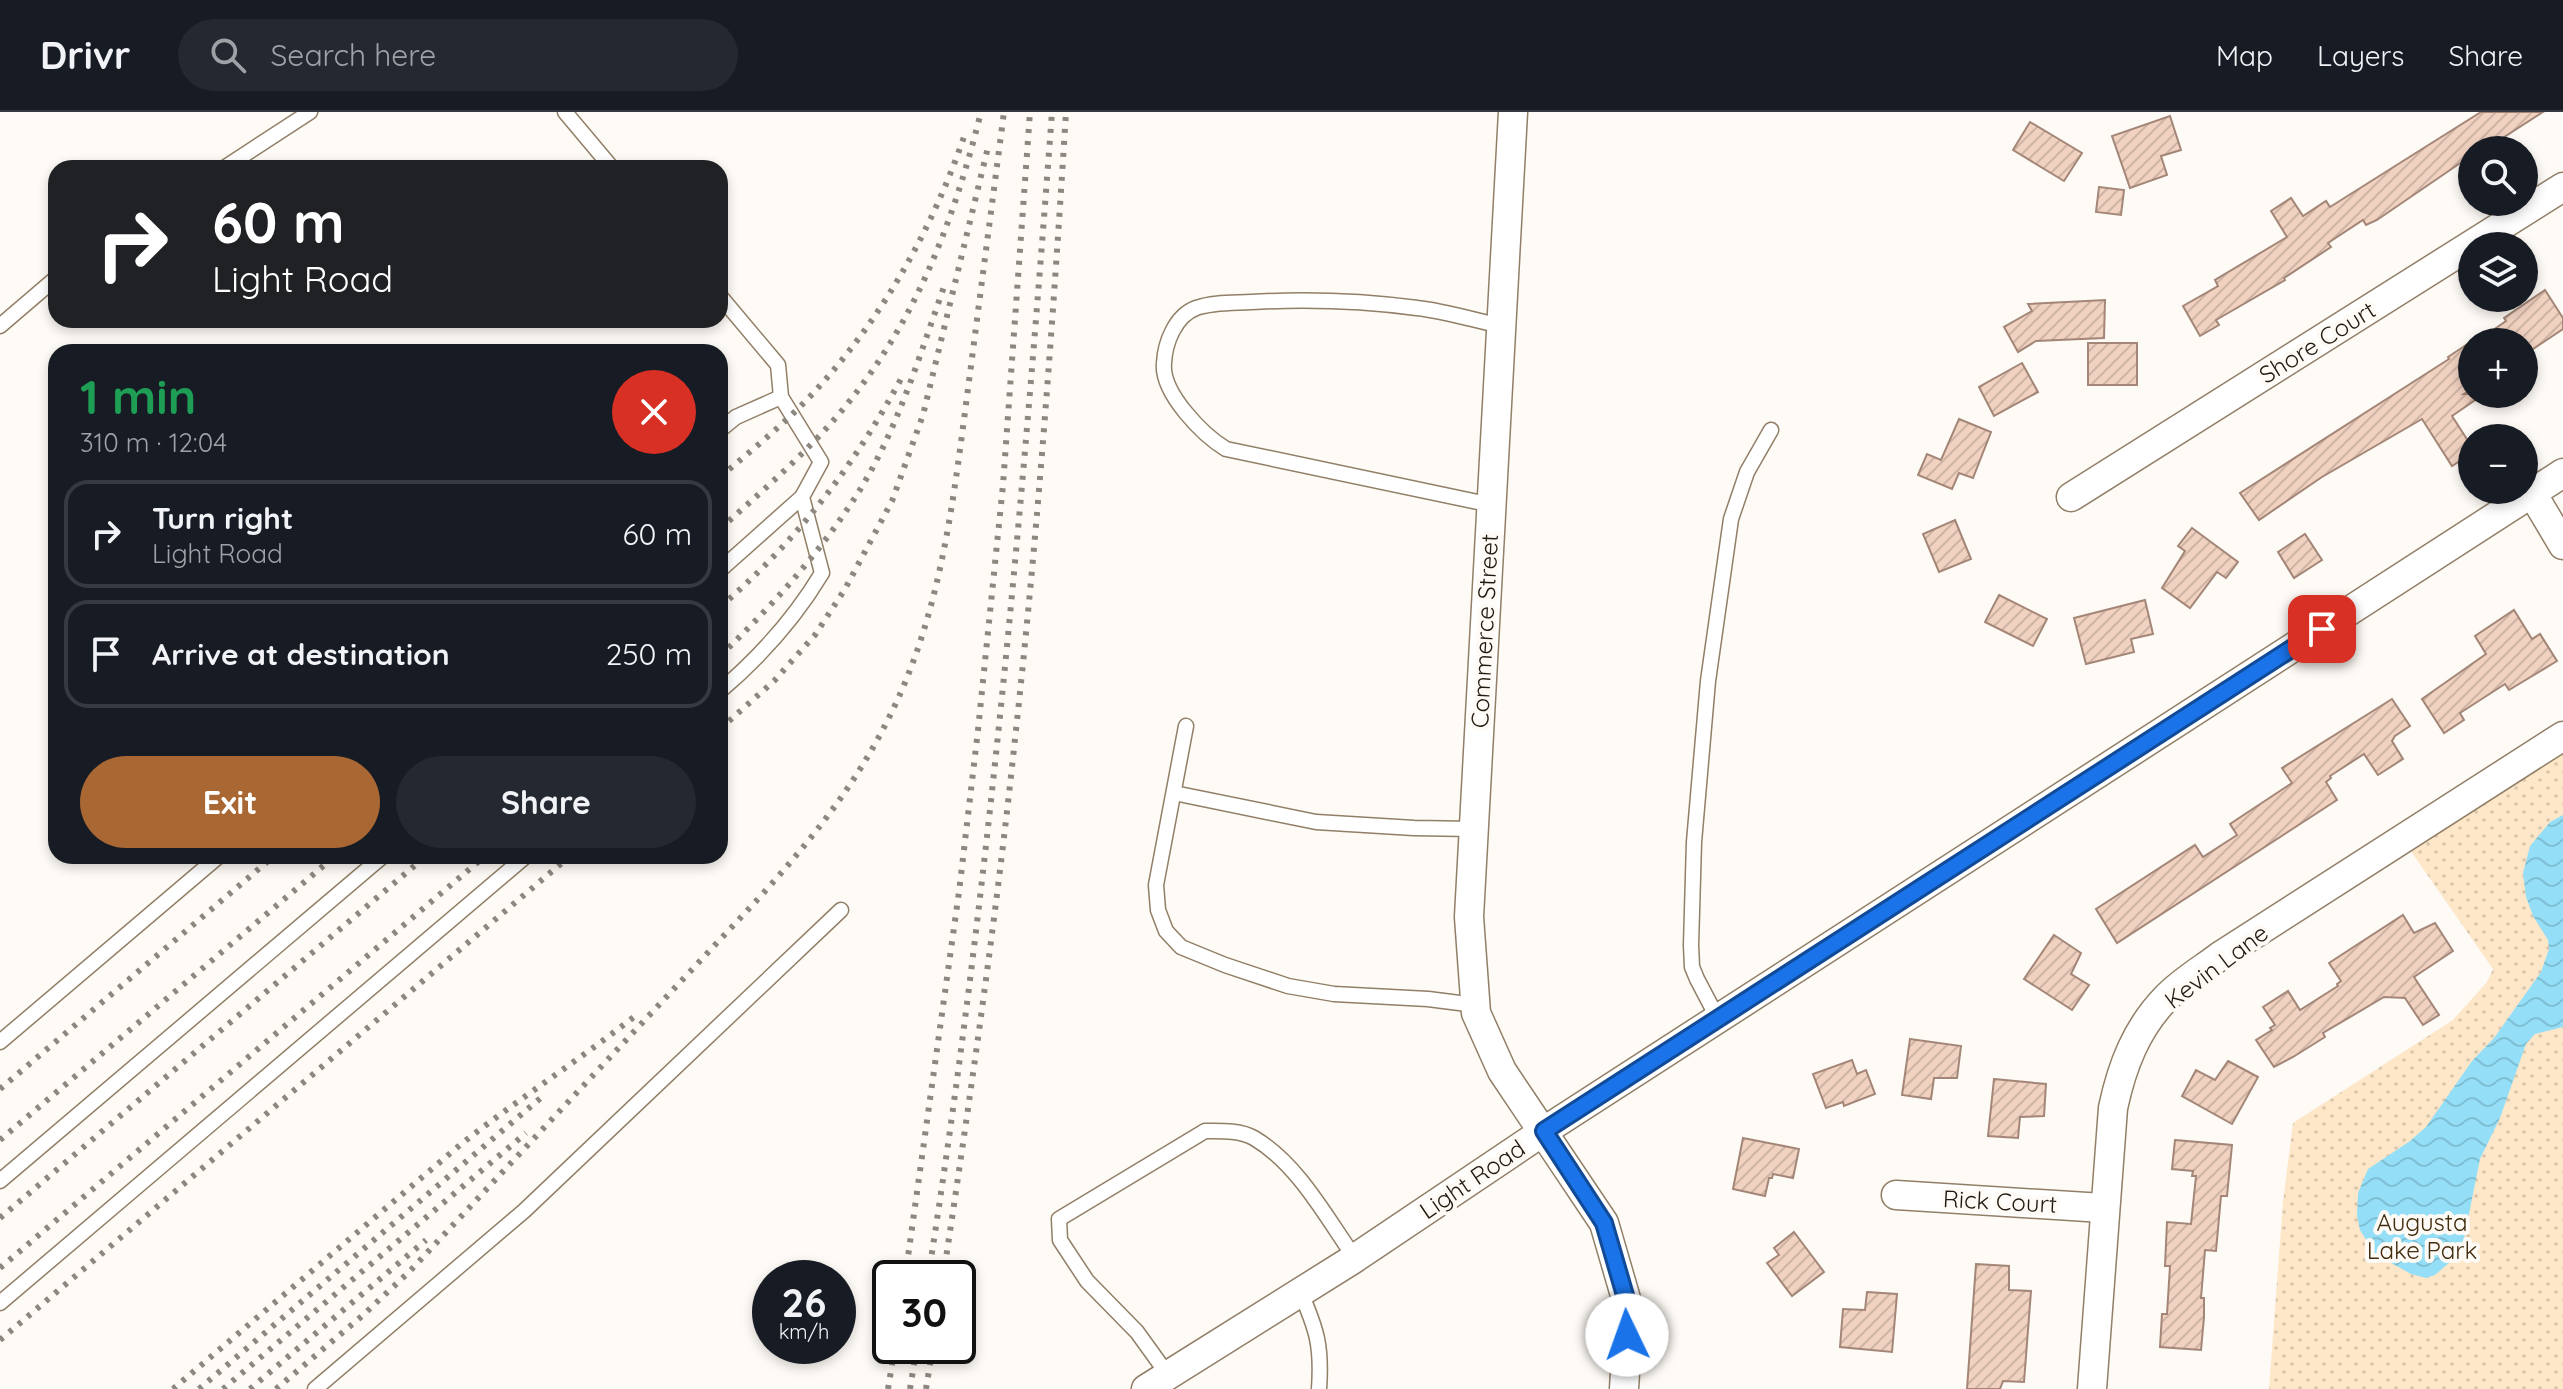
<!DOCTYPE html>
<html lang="en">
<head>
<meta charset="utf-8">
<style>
	:root { --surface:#171b24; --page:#242831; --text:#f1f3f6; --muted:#9ea1a6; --line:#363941; --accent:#a96733 }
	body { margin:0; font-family:Quicksand,sans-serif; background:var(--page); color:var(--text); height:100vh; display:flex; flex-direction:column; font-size:30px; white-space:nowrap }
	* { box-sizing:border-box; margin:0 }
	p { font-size:26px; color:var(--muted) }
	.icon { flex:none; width:44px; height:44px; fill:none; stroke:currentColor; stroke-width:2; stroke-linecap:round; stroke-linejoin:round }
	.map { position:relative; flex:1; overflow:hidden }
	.drawer { position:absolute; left:48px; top:232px; width:680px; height:520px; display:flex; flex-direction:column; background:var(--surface); border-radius:24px; box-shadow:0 4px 12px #0003 }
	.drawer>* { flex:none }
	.hud { position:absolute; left:48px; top:48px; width:680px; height:168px; border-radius:24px; box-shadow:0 4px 12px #0003; background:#202124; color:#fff; overflow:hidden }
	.controls { position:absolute; left:2458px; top:24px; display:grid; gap:16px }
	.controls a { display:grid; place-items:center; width:80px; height:80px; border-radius:50%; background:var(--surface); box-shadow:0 4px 12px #0003; font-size:40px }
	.speed { position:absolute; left:752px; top:1148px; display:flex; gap:16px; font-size:40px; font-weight:700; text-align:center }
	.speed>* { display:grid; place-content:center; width:104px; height:104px; border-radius:50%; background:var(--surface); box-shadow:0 4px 12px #0003; line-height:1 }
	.speed small { font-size:20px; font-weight:400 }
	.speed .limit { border:4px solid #111; border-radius:12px; background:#fff; color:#111 }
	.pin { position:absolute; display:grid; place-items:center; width:68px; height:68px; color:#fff; margin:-34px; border-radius:16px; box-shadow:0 4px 12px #0006 }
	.me { position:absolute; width:88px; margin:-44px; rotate:357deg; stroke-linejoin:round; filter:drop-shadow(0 0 6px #0008) }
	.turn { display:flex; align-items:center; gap:28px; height:168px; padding:0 32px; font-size:36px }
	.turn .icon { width:104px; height:104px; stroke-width:2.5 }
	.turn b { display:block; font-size:56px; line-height:68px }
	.round { display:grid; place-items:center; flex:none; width:84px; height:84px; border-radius:42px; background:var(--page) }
	.headline { display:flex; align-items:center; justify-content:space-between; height:136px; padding:0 32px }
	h1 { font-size:48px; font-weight:700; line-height:60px; color:#1e9e55 }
	.primary-button { display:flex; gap:16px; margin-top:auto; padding:16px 32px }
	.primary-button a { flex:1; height:92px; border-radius:48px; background:var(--accent); color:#fff; font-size:32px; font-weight:700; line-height:92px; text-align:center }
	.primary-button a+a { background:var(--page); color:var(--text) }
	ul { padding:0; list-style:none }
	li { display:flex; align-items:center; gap:24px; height:108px; margin:0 16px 12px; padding:0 16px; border:4px solid var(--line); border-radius:24px }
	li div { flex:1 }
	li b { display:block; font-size:30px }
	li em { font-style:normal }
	header { display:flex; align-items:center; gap:48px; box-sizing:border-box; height:112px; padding:0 40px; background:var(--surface); border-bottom:2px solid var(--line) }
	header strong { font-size:38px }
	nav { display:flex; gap:44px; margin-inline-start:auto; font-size:28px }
	.search { width:560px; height:72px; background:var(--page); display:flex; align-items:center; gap:20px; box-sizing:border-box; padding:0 28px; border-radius:44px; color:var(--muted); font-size:30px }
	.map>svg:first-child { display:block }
	.green { fill:url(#green-dots) }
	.water { fill:url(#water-waves) }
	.building { fill:url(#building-hatch); stroke:#a38677; stroke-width:2 }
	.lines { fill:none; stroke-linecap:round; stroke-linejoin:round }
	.service-casing { stroke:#917f67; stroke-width:17 }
	.minor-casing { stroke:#917f67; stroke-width:31 }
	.service { stroke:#fff; stroke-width:14 }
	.minor { stroke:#fff; stroke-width:28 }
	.rail { stroke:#8c877f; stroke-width:6; stroke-dasharray:4 8; stroke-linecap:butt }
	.route-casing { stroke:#114b97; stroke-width:20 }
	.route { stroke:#1a73e8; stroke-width:14 }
	.labels { text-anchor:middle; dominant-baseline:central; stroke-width:8; stroke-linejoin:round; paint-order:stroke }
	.street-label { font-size:24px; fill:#211a10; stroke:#fefaf5 }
	.park-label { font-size:24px; fill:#412d0f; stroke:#fefaf5 }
</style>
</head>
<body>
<header>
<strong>Drivr</strong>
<div class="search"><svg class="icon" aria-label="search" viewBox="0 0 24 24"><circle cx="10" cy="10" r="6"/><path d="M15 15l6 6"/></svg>Search here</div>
<nav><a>Map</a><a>Layers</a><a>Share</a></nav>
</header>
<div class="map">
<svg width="2563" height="1277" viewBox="0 0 2563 1277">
	<defs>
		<pattern id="green-dots" width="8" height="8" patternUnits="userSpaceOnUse" patternTransform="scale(2)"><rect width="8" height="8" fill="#fee7c8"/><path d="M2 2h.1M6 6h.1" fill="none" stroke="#d9c6ab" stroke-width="1.8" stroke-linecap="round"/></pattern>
		<pattern id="water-waves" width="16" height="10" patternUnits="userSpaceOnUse" patternTransform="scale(2)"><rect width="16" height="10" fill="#94dff7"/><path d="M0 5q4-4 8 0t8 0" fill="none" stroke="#7fbfd3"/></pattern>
		<pattern id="building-hatch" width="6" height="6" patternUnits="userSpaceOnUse" patternTransform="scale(2)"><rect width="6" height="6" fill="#f1d2c1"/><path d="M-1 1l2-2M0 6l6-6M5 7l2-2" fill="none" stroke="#ceb4a5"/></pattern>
	</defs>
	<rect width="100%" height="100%" fill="#fefaf5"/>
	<!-- green -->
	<path class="green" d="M2563,640V1277H2269L2283,1090L2293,1011L2453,908L2487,870L2493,857L2410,738Z"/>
	<!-- water -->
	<path class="water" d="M2563,703V915L2535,922L2526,932L2500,1006L2480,1047L2462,1137L2457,1144L2435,1163L2426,1166L2411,1162L2375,1142L2360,1118L2357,1104L2358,1081L2368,1057L2410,1029L2426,1015L2472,949L2494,926L2541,860L2549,837L2548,828L2533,804L2526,785L2523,761L2530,734L2550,710Z"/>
	<!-- building -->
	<g class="building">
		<path d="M2481,0H2543L2484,38H2472V43L2377,108L2366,113L2363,108L2328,131L2331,135L2284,166L2285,168L2216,208L2219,213L2200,224L2183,194L2218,174L2215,168L2287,125L2271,99L2291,86L2303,104L2326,89L2330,95Z"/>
		<path d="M2170,4L2181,38L2161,44L2167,63L2130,76L2112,24Z"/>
		<path d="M2030,10L2082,41L2064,69L2013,38Z"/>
		<path d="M2099,75L2124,78L2121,103L2096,100Z"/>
		<path d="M2545,178L2563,206V217L2527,241L2524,230H2476L2506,209L2504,206Z"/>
		<path d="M2105,188L2104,226L2036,229L2018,240L2004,215L2032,199L2028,192Z"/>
		<path d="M2472,229V277L2464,282H2484L2452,304L2472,335V341L2452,354L2422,307L2322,365L2259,408L2240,381L2449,247L2448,245Z"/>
		<rect x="2088" y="231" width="49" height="42"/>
		<path d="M2022,251L2038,280L1994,304L1979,275Z"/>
		<path d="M1959,307L1991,320L1973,366L1959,361L1952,377L1918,363L1927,342L1941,348Z"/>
		<path d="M1955,408L1971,447L1939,460L1923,422Z"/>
		<path d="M2192,416L2238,450L2226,466L2217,460L2190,496L2162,476L2185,439L2178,434Z"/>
		<path d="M2305,422L2322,448L2294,466L2278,440Z"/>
		<path d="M1999,483L2047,507L2033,534L1985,510Z"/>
		<path d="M2145,488L2153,522L2131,527L2134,540L2086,552L2074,506Z"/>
		<path d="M2514,498L2532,527L2540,522L2557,549L2509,578L2505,572L2460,601L2464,608L2444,621L2422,587L2486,542L2475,524Z"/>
		<path d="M2392,587L2410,614L2395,624L2392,629L2403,647L2378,663L2364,642L2330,664L2331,666L2326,670L2337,688L2117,831L2096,797L2195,733L2203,745L2237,723L2230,712L2292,671L2282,656Z"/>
		<path d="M2403,803L2414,821L2435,811L2453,839L2414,865L2439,903L2423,913L2405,886L2384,885L2323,921L2325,925L2293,945L2274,955L2256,928L2272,918L2270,916L2275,913L2263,895L2288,879L2300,898L2338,874L2337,872L2341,869L2329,851Z"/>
		<path d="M2054,823L2081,841L2071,862L2089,873L2072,898L2024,867Z"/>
		<path d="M1910,927L1961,934L1957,966H1934L1931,987L1902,983Z"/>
		<path d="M1852,948L1857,962L1866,958L1875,982L1844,994L1843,990L1826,996L1813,962Z"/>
		<path d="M2228,949L2258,965L2232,1012L2182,984L2196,958L2215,968Z"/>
		<path d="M1994,967L2046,972L2044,1004L2020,1005L2018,1026L1988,1024Z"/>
		<path d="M1743,1026L1799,1037L1793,1066L1773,1062L1772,1066H1769L1765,1084L1733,1077Z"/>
		<path d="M2175,1028L2232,1033L2227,1084H2221L2216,1139L2205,1138L2201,1186H2204V1205L2201,1238L2160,1235L2162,1202H2167L2170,1154H2165L2167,1110L2191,1112L2196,1064H2192L2193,1059L2172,1057Z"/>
		<path d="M1794,1120L1824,1160L1792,1184L1767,1151L1779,1143L1774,1136Z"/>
		<path d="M1976,1152L2009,1154V1178L2031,1179L2024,1270L2003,1269L2000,1277H1967Z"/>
		<path d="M1867,1180L1897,1182L1892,1240L1840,1235L1843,1197L1865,1198Z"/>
	</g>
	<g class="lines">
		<defs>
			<g id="service">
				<path d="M565,0L612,56"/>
				<path d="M224,56L310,0"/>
				<path d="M720,184L778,253L781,285L821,350L802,385L822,461C795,506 760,545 720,579"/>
				<path d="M0,214L56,166"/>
				<path d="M720,318L736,305L781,285"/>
				<path d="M1492,393L1226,337C1203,323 1161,281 1164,251C1165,231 1175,204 1196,196C1213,190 1234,191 1251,190C1305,187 1363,189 1417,196C1445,199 1473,208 1501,214"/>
				<path d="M720,458L802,385"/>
				<path d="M1186,614L1156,773L1158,798L1166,819L1181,835L1225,853L1288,874L1334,882L1428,887L1475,893"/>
				<path d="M1174,681L1316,710L1414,716L1473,717"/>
				<path d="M1718,907L1697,867L1692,855L1691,833L1694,730L1708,569L1731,407L1747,360L1771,318"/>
				<path d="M0,930L219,744"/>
				<path d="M0,1069L383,744"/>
				<path d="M1300,1179C1317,1218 1322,1234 1319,1277"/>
				<path d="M0,1191L526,744"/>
				<path d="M1168,1263L1137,1220L1087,1169L1060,1128L1059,1107L1205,1019C1220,1019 1240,1018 1254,1026C1298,1052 1326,1105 1355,1146"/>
				<path d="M315,1277L524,1099L841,798"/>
			</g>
			<g id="minor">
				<path d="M1513,0L1469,805L1476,901L1502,959L1604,1111L1629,1197L1624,1277"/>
				<path d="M2532,381L2563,433"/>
				<path d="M2071,385L2563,75"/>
				<path d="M1896,1083L2103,1096"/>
				<path d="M1146,1277L1355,1146L1544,1019L2563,361"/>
				<path d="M2092,1277L2113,996C2122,954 2136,917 2166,886C2181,870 2203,857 2220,844L2563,624"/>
			</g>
		</defs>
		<!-- service casing -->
		<use href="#service" class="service-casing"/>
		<!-- minor casing -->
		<use href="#minor" class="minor-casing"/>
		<!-- service -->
		<use href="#service" class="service"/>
		<!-- minor -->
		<use href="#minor" class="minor"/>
		<!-- rail -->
		<g class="rail">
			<path d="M720,365C753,337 787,310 816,278C884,204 934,114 966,19"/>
			<path d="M720,417C761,380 803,344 839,302C915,212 953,112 981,0"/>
			<path d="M720,495C797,429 854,354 902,265"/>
			<path d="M720,544C771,495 820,441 858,381C898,317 920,242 945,172"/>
			<path d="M720,617L774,569L815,523L845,477L892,389L923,303L989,31"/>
			<path d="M0,977L274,744"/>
			<path d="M0,1028L335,744"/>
			<path d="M0,1106L426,744"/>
			<path d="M0,1156L485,744"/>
			<path d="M905,1166L959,780L978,618L1003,373L1030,0"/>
			<path d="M928,1166C989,779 1023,390 1052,0"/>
			<path d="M943,1166C970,987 996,807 1015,627C1038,418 1053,209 1066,0"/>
			<path d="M0,1228L570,744"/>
			<path d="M173,1277L460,1033C517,988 578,949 635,904"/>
			<path d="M199,1277L543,984"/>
			<path d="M223,1277L526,1021"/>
			<path d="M250,1277L426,1128"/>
			<path d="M276,1277L362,1204L409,1160L758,787C805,735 848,683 881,621C940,512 952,398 968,277C980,184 992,92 1004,0"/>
			<path d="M888,1277L895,1234"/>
			<path d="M910,1277L917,1234"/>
			<path d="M926,1277L933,1234"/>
		</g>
	</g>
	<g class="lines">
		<defs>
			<path id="route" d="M1627,1223L1629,1197L1604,1111L1544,1019L2322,517"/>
		</defs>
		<!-- route casing -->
		<use href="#route" class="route-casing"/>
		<!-- route -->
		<use href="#route" class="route"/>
	</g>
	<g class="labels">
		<!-- street labels -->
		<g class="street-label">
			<text transform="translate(2317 230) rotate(-32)">Shore Court</text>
			<text transform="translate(1484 519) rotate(-87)">Commerce Street</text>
			<text transform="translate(2216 854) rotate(-37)">Kevin Lane</text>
			<text transform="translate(1472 1067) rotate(-34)">Light Road</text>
			<text transform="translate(2000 1089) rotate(3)">Rick Court</text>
		</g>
		<!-- park labels -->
		<g class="park-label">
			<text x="2422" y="1110">Augusta<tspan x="2422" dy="28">Lake Park</tspan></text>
		</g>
	</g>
</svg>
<div class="controls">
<a><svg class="icon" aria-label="search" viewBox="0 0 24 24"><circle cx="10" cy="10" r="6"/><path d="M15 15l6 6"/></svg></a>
<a><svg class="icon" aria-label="layers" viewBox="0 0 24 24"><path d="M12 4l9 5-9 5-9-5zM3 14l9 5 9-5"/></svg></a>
<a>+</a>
<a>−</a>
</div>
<div class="speed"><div>26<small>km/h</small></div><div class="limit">30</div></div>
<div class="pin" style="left:2322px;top:517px;background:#d93025"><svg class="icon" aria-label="arrive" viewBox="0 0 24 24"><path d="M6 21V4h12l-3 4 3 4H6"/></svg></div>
<svg class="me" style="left:1627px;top:1223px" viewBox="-20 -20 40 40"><circle r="19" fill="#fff"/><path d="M0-13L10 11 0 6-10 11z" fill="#1a73e8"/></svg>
<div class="hud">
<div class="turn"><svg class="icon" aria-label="right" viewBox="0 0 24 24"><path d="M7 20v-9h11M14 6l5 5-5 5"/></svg><div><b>60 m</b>Light Road</div></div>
</div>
<section class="drawer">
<div class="headline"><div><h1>1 min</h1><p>310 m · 12:04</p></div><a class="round" style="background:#d93025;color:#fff"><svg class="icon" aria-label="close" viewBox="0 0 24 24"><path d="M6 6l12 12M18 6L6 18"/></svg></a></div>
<ul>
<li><svg class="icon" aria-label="right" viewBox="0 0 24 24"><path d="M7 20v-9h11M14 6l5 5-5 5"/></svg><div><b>Turn right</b><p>Light Road</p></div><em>60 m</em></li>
<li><svg class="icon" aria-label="arrive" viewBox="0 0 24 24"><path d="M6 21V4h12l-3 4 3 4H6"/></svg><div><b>Arrive at destination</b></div><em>250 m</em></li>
</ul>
<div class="primary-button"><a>Exit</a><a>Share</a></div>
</section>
</div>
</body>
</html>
